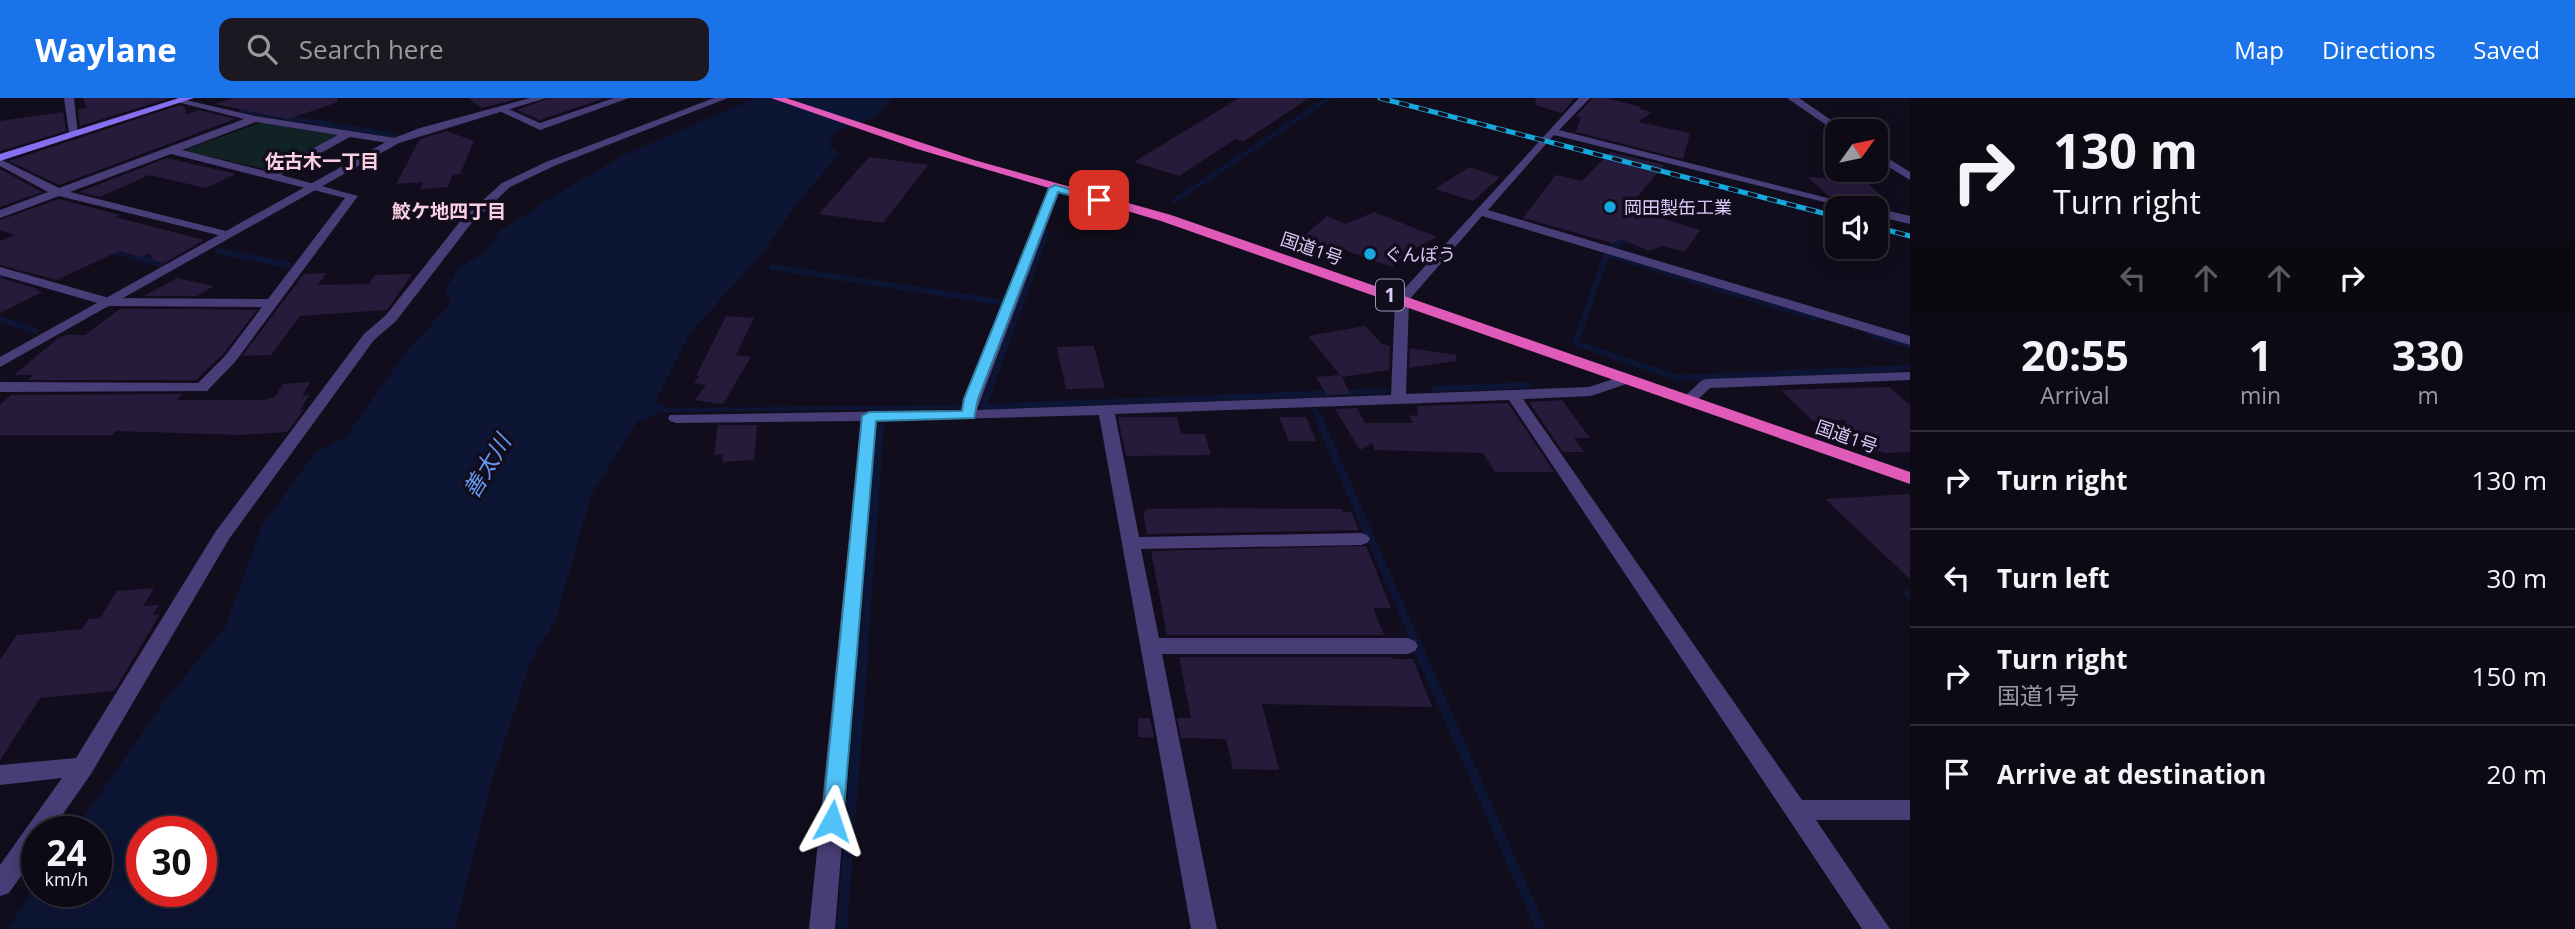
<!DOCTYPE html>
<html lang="en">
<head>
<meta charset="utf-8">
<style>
	:root { --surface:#0e0a15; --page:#1c1822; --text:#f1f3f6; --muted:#9b9aa0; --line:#2e2b34; --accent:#1a73e8 }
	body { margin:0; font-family:"Open Sans","Noto Sans JP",sans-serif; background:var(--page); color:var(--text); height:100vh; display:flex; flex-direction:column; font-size:26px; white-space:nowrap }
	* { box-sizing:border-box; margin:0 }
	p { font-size:23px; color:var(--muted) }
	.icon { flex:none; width:38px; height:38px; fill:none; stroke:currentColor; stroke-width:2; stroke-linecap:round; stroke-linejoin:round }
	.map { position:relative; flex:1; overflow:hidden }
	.side { display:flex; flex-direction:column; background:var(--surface); width:665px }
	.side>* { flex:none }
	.banner { background:#0e0a15; color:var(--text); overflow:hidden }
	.needle { width:46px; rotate:57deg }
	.controls { position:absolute; left:1825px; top:21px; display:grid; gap:14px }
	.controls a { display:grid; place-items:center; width:63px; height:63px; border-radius:14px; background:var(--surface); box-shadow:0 4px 18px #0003,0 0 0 2px var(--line); font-size:35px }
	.speed { position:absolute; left:21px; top:718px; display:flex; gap:14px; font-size:35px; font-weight:700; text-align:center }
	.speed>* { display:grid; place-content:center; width:91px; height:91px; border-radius:50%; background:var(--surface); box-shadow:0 4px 18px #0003,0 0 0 2px var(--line); line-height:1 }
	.speed small { font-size:18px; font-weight:400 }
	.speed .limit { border:10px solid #d22; background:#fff; color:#111 }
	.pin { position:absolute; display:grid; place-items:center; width:60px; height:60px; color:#fff; margin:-30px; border-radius:14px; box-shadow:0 4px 10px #0006 }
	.me { position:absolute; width:77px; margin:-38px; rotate:5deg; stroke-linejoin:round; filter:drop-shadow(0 0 5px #0008) }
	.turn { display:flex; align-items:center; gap:24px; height:147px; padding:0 28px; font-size:32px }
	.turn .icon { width:91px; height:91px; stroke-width:2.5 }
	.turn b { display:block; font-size:49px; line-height:60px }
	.lanes { display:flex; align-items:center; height:66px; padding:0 28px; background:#0003; justify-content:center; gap:35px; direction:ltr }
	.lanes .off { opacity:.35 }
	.eta { display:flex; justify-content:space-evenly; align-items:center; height:119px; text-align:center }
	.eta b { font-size:42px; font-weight:700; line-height:49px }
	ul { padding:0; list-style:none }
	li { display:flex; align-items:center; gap:21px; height:98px; padding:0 28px; border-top:2px solid var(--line) }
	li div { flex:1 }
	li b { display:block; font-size:26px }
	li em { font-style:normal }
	header { display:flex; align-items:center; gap:42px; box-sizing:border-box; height:98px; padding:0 35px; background:var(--accent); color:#fff }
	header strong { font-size:33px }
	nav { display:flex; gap:38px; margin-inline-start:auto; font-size:24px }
	.search { width:490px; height:63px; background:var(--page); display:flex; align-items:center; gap:18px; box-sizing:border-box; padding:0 24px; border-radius:14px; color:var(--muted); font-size:26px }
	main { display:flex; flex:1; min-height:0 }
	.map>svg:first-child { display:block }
	.green { fill:#112225 }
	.water { fill:#0d1535; fill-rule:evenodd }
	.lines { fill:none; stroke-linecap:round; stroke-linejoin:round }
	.stream-far3 { stroke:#0d1535; stroke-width:5 }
	.stream-far2 { stroke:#0d1535; stroke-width:6 }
	.stream-far1 { stroke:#0d1535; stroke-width:8 }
	.stream { stroke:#0d1535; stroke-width:10 }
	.building { fill:#271b3b }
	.minor { fill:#483d76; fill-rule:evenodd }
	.tertiary { fill:#483d76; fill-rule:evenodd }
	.secondary { fill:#866ef0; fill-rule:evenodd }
	.trunk { fill:#e05aba; fill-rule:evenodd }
	.rail-casing { stroke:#16a8dd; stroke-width:5 }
	.rail { stroke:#120d1c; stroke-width:3.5; stroke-dasharray:10; stroke-linecap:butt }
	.route { fill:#4fc3f7; stroke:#337fa1; stroke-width:2 }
	.poi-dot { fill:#16a8dd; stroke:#120d1c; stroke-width:2.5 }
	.labels { text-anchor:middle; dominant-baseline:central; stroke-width:7; stroke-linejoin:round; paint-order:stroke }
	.far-poi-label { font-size:18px; fill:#dacdfa; stroke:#120d1c; text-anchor:start }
	.far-street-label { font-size:18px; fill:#dacdfa; stroke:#120d1c }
	.far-neighbourhood-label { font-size:19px; font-weight:bold; fill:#facfe3; stroke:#120d1c }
	.shield { fill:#120d1c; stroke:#9e93b7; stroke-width:2 }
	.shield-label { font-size:19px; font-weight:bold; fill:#dacdfa }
	.water-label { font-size:23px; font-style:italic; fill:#6599f0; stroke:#120d1c }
</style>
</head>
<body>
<header>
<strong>Waylane</strong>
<div class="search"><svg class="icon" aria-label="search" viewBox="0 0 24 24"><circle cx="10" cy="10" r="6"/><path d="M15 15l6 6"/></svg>Search here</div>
<nav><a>Map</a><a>Directions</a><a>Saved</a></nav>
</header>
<main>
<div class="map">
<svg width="1910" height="831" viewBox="0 0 1910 831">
	<rect width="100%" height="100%" fill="#120d1c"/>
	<!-- green -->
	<path class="green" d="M260,25L340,37L274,73L186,53L187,51Z"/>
	<!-- water -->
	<path class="water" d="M756,0H893C885,5 884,10 878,16C866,25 849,28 835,33L829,47L839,56L796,107L760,158L690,235L655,304L669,310L962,307L959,311L662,314L637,324L591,397L556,521L530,565L492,681L455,831H8L37,784V793H96V733H74L166,601L226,528L262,427L315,355L345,340L406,254L452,204L445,194L459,169L483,156L500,133L562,93L626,56ZM142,733H201V793H142Z"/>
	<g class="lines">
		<!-- stream-far3 -->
		<g class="stream-far3">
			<path d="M241,12L393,37"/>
			<path d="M1174,103L1329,0"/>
			<path d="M1044,142L1047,134"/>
			<path d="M1626,142L1633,139"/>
		</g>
		<!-- stream-far2 -->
		<g class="stream-far2">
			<path d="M1044,141L983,309L1385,293"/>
			<path d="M1611,149L1629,141"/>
			<path d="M110,152L161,166"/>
			<path d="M218,153L289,167"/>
			<path d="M772,169L999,204"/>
			<path d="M0,180L3,179"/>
			<path d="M0,221L36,233"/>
			<path d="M1818,221L1607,156L1575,245L1678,280L1910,270"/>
			<path d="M1870,236L1910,248"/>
			<path d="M1434,291L1529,287"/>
			<path d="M1315,313L1319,321"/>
		</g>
		<!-- stream-far1 -->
		<g class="stream-far1">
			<path d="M1318,319L1417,547"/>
			<path d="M1908,496L1910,498"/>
			<path d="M864,547L880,329"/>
		</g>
		<!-- stream -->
		<g class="stream">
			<path d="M1416,545L1541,831"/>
			<path d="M842,831L864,545"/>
		</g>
	</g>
	<!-- building -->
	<g class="building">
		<path d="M83,0H170L80,28L78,12L87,10Z"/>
		<path d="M232,0H337L338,4L288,21L215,6Z"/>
		<path d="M468,0H520L482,10Z"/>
		<path d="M549,0H601L602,1L540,22L517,12Z"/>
		<path d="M1239,0H1309L1244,43L1235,41L1179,78L1134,64Z"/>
		<path d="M1536,0H1575L1562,15L1535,7Z"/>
		<path d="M1593,0H1607L1641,9L1639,11L1652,14L1638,24L1690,35L1683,61L1576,34L1581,19L1576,18Z"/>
		<path d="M180,7L185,9L186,17L199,12L235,21L59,87L9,63Z"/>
		<path d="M63,14L66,33L0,53V23Z"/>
		<path d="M446,33L474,43L460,76L453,77L447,89L420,91L423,84L396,86L420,41Z"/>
		<path d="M1610,54L1664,67L1638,98L1654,102L1645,115L1700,132L1685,154L1662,148L1649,153L1621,141L1612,145L1523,120L1556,77L1582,83Z"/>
		<path d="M869,59L928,67L883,125L819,116Z"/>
		<path d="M167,60L236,76L206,90L149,77L100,99L79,94Z"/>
		<path d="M1469,69L1500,79L1473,103L1435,91Z"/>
		<path d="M0,71L42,94L0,109Z"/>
		<path d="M1808,79L1864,82L1888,104L1845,102L1827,97Z"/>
		<path d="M59,101L120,117L115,119L204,142L164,165L153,162L149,155L142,159L119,153L57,182L0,167V143L15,137L0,132V122Z"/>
		<path d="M1374,114L1437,139L1412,152L1392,169L1339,150L1333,155L1298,143L1327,118L1346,126Z"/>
		<path d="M326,175L318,187L369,186L375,177L412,176L387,212L300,218L271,257L242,258L304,176Z"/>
		<path d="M0,180L39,191L36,192L42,194L0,215Z"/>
		<path d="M177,180L213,188L197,198H144Z"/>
		<path d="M120,211H195L257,212L223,256L196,282H28L33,277H14L57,241L66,237H85Z"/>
		<path d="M726,218L754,220L736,257L751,259L723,306L695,302L706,287L694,285L699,278H696Z"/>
		<path d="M1365,228L1382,246L1390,248L1389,272L1342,279L1308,238Z"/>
		<path d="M1094,248L1105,290L1066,291L1057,249Z"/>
		<path d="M1410,250L1456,257V263L1409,270Z"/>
		<path d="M1341,277L1350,296L1327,297L1316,279Z"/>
		<path d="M310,284L302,298L309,297L300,312L304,311L287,334L240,337L116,333L112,337H0V307L11,297L182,296L177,302H263L275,299L283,286Z"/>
		<path d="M1889,289L1910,307V354L1884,355L1838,339L1847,322L1813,323L1781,292Z"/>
		<path d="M1562,302L1590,340H1574L1584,354H1563L1529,304Z"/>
		<path d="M1508,305L1554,374H1495L1483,355L1375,352L1372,345L1360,352L1335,311L1357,310L1365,325H1413L1409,318L1418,317L1417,308Z"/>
		<path d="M1118,319H1177L1181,336H1205L1211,357L1126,358Z"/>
		<path d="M1279,319H1306L1316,343H1289Z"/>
		<path d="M718,327H757L754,362L722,364L723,356L714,357Z"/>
		<path d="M1910,396V481L1825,401Z"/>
		<path d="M1222,410L1342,411L1343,414H1351L1359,432L1147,436L1143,413H1146V411Z"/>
		<path d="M1366,448L1391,510H1373L1384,537H1167L1151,453Z"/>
		<path d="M154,490L143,508L159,507L153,517L160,516L114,593L40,600L0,662V562L17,537L82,531L89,521L100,520L117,493Z"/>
		<path d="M1179,559H1392L1393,561H1413L1432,609L1262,606L1279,672L1233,671L1226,641L1181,640L1177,620H1191Z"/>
		<path d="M1138,620H1150L1154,640L1138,639Z"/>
	</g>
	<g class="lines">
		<!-- minor -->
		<g class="minor">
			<path d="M64,0H74L78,37L69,35Z"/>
			<path d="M177,0L255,18L395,40L400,43L395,46L350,39L281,77L358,98L235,264L207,293L0,294V284L198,285L225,258L262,209L108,208L0,177V169L109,200L268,201L345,100L171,56L70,94L230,134V140L59,98L0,120V112L48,94L0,68V61L59,90L244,21L177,4ZM256,24L338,37L269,74L182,52Z"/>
			<path d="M614,0H629L540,32L495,11L504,9L540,25Z"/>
			<path d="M714,0H728L554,68L510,89L470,127L396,223L374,242L229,441L91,676L51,733H37V755L9,795L0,798V767L62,680L0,687V667L76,660L216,433L364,236L386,217L462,121L502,85L546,64Z"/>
			<path d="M1579,0H1590L1559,32L1867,110H1848L1554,37L1488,112L1910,238V247L1482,118L1409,202L1406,296L1589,289L1622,278H1632L1635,281L1632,284L1591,298L1523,301L1802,702H1910V722H1816L1890,831H1862L1509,302L1115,316L1139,439L1361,435L1367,437L1370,441L1367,445L1361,447L1141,451L1159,540H1408L1415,543L1418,548L1415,553L1408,556H1162L1217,831H1191L1099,317L876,323L835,831H809L861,323L676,325L670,323L668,320L670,317L961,312L963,301L1049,90L1055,87L1061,90L977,312L1391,297L1395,201Z"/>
			<path d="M1787,0H1799L1847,33L1838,35Z"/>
			<path d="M1876,53L1910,74V82L1876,61Z"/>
			<path d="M1876,110L1910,118V126L1876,118Z"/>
			<path d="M1910,274V282L1710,290L1693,306H1683L1680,303L1701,283L1706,281Z"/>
		</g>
		<!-- tertiary -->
		<path class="tertiary" d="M530,0H546L399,45L0,269V259L391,41L420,30Z"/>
		<!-- secondary -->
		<path class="secondary" d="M179,0H194L0,63V56Z"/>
		<!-- trunk -->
		<path class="trunk" d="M771,0H786L974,62L1171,117L1910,374V386L1161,123L917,51Z"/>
		<defs>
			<g id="rail">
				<path d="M1380,0L1838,119"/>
				<path d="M1876,129L1910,138"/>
			</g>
		</defs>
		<!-- rail casing -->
		<use href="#rail" class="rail-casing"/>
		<!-- rail -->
		<use href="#rail" class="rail"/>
	</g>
	<!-- route -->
	<path class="route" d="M1055,87L1105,102L1099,105L1058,94L978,301L974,320L876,323L843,723L840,730L832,732L825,730L822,723L862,318L869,314L962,313L964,301L1049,90Z"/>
	<!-- markers -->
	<g class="poi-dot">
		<circle cx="1610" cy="109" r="7"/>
		<circle cx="1370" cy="156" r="7"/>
	</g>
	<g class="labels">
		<!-- far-poi labels -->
		<g class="far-poi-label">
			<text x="1624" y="109">岡田製缶工業</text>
			<text x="1384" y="156">ぐんぽう</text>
		</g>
		<!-- far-street labels -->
		<g class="far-street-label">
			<text transform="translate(1312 150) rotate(19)">国道1号</text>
			<text transform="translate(1847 338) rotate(19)">国道1号</text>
		</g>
		<!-- far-neighbourhood labels -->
		<g class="far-neighbourhood-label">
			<text x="322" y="63">佐古木一丁目</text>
			<text x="449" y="113">鮫ケ地四丁目</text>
		</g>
		<!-- shield labels -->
		<rect class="shield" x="1376" y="181.5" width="28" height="31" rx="5"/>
		<g class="shield-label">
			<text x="1390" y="197">1</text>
		</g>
		<!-- water labels -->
		<g class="water-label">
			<text transform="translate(486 368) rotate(-59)">善太川</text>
		</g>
	</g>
</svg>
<div class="controls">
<a><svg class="needle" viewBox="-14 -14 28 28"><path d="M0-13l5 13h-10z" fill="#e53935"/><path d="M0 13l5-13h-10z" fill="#9b9aa0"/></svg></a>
<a><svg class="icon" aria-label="sound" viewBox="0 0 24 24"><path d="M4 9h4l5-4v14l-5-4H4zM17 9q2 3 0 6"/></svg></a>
</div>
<div class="speed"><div>24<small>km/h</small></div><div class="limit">30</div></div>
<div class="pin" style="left:1099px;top:102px;background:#d93025"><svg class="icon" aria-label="arrive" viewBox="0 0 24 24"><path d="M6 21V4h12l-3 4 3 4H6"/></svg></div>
<svg class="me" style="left:832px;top:723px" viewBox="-20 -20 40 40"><path d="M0-17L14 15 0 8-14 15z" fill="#4fc3f7" stroke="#fff" stroke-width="4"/></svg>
</div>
<section class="side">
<div class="banner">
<div class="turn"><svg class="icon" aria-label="right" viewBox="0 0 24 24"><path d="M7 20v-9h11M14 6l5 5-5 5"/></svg><div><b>130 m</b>Turn right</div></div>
<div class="lanes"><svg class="icon off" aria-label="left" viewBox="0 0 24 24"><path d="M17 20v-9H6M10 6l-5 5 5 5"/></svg><svg class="icon off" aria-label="ahead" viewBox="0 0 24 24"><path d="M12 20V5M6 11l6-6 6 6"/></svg><svg class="icon off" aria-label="ahead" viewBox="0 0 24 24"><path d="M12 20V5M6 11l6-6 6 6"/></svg><svg class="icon" aria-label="right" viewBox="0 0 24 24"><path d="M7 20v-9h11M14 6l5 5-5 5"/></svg></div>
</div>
<div class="eta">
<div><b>20:55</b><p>Arrival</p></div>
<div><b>1</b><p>min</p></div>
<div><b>330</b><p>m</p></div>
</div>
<ul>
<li><svg class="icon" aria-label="right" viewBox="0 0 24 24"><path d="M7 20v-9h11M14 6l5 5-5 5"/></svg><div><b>Turn right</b></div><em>130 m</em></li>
<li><svg class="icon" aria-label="left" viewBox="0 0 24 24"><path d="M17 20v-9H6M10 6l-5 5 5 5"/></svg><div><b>Turn left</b></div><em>30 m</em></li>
<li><svg class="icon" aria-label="right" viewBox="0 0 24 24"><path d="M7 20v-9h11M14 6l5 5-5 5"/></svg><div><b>Turn right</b><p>国道1号</p></div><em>150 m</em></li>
<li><svg class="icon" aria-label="arrive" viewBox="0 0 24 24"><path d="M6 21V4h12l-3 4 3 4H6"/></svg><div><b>Arrive at destination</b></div><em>20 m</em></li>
</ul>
</section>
</main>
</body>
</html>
